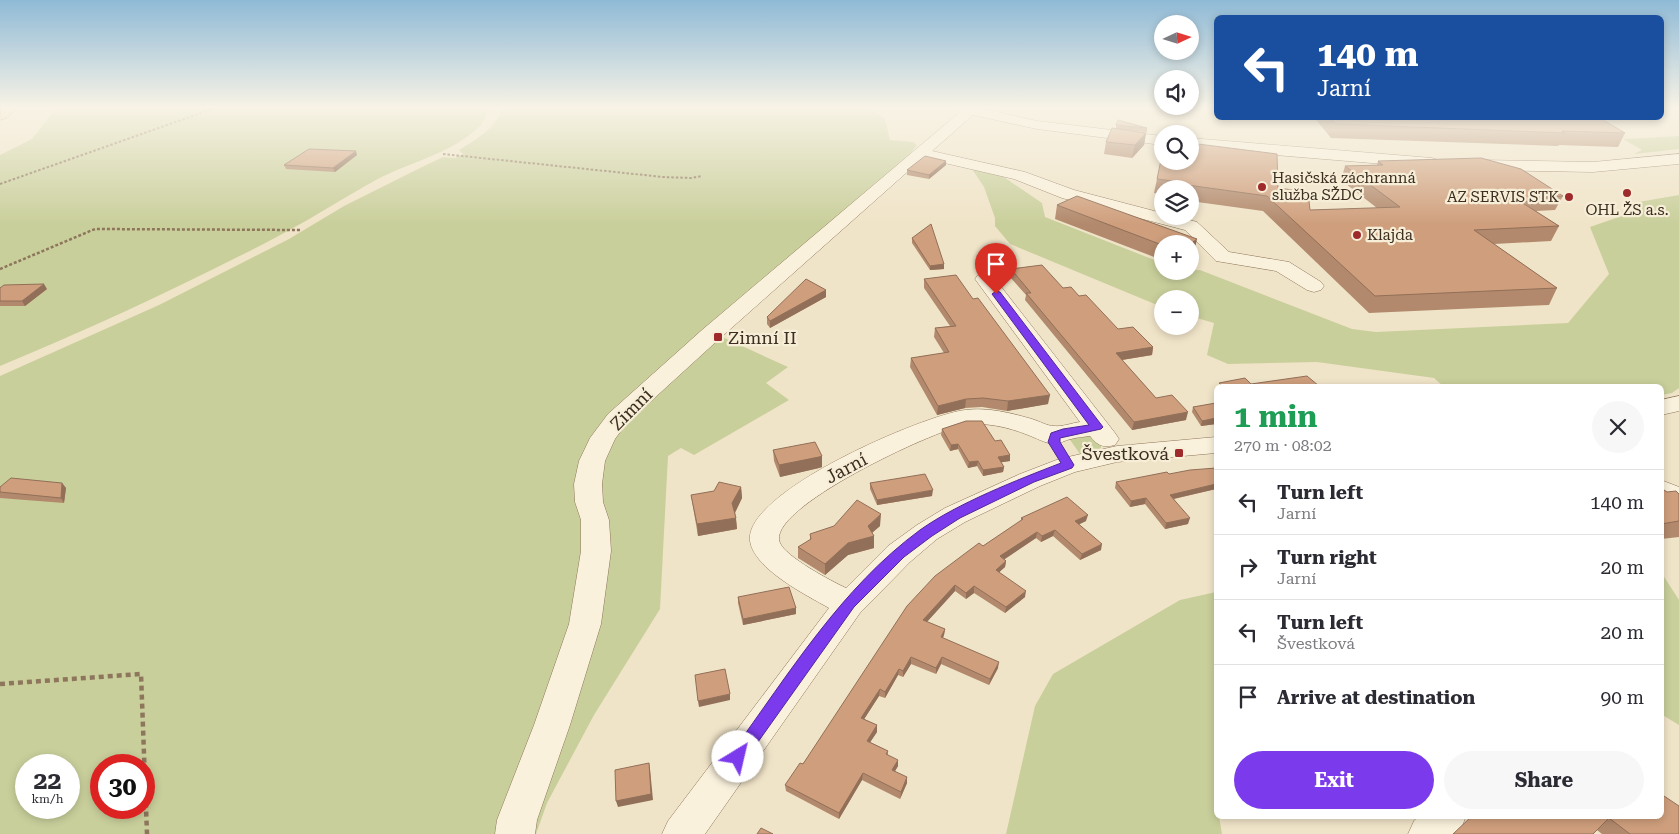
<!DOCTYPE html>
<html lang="en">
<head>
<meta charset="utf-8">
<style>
	:root { --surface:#fff; --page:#f7f7f7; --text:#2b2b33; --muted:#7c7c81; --line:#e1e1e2; --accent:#7c3aed }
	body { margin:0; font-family:"Roboto Serif",serif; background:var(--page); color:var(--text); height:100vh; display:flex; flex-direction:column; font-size:19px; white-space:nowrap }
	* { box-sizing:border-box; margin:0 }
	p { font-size:16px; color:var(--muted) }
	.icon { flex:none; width:28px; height:28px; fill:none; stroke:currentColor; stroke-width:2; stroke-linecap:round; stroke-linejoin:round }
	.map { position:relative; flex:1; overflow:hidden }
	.sheet { position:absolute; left:1214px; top:384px; width:450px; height:435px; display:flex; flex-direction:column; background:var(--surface); border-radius:8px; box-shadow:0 2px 8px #0003 }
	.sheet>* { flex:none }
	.guide { position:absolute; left:1214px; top:15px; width:450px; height:105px; border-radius:8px; box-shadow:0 2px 8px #0003; background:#1a4fa0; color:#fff; overflow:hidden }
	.needle { width:32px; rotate:86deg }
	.controls { position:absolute; left:1154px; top:15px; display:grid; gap:10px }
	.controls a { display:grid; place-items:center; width:45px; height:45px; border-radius:50%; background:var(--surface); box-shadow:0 2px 8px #0003; font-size:25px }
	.speed { position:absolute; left:15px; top:754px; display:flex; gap:10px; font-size:25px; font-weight:700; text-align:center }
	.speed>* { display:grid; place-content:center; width:65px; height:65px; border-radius:50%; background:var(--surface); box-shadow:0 2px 8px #0003; line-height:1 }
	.speed small { font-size:12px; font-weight:400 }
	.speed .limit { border:8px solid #d22; background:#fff; color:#111 }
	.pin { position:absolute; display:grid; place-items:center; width:42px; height:42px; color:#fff; margin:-51px -21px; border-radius:50% 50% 50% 0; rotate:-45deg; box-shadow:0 0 5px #0007 }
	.pin .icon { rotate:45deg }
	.me { position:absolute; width:55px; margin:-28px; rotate:36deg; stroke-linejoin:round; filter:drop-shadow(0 0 4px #0008) }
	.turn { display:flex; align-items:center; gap:18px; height:105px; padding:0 20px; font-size:22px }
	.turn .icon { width:65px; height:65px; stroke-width:2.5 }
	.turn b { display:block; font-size:35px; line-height:42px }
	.round { display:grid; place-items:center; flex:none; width:52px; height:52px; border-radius:26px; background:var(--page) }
	.summary { display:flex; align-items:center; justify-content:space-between; height:85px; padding:0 20px }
	h1 { font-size:30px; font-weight:700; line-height:38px; color:#1e9e55 }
	.button { display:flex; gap:10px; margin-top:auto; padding:10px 20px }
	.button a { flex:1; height:58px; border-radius:30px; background:var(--accent); color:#fff; font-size:20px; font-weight:700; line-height:58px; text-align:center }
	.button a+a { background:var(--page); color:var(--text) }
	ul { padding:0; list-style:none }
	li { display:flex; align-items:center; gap:15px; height:65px; padding:0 20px; border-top:1px solid var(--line) }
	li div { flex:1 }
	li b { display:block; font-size:19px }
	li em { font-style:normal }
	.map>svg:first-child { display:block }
	.green { fill:#c9cf9b; fill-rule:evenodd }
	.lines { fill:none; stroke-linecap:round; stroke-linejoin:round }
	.minor-casing { stroke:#8d765c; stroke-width:1 }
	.major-casing { stroke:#5b4430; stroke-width:1 }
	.path-far2 { stroke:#8d765c; stroke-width:2; stroke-dasharray:2.5 2; stroke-linecap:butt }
	.path-far1 { stroke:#8d765c; stroke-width:2.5; stroke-dasharray:3 2; stroke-linecap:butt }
	.path { stroke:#8d765c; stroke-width:4.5; stroke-dasharray:5 4; stroke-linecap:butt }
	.minor { fill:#faf1dc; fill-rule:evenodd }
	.major { fill:#f3d9a0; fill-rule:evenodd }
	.wall { fill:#b2896c }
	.shaded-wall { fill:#916f58 }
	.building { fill:#cf9f7d; stroke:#916f58 }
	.route { fill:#7c3aed; stroke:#51269a }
	.poi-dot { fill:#9e2a2b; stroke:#f7eed8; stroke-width:2 }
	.labels { text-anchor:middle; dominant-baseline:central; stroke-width:4.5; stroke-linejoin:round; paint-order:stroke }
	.far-poi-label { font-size:15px; fill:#3d2e20; stroke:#f7eed8; text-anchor:start }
	.poi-label { font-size:18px; fill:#3d2e20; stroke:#f7eed8; text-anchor:start }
	.street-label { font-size:18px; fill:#3d2e20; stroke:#f7eed8 }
</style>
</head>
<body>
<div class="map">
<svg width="1679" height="834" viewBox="0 0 1679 834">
	<rect width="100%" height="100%" fill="#f0e4c8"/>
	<!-- green -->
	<g class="green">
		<path d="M61,107H488C487,114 485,122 479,127C451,154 409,162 376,180C340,200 306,222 271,240C182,286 92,328 0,366V155L32,139L53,112Z"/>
		<path d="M503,107H870L885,119L890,140L913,142L917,145L909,155L600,433L583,586L503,834H0V376L159,305L289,239L344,206L418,169L443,157L455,158L463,154L459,150C477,139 496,128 503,107ZM26,765H69V808H26ZM101,765H144V808H101Z"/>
		<path d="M1679,136V149L1634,154L1642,150L1623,139Z"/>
		<path d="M970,166L998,173L1042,203L1045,217L1162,263V271L1200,270L1352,329L1376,332L1568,323L1609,274L1590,227L1636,211L1627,204L1679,195V388L1672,393L1661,395V386H1443L1434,378L1317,362L1228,364L1207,355L1214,323L1190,316V299H1162V307L1010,244L995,226V218L984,187Z"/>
		<path d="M720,336L788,367L766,383L789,400L694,455L681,448L668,456L660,609L594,715L547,803L536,834H534L539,793L596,482L619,426Z"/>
		<path d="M1089,434L1101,445V448L1096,451L1080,454L1068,437Z"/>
		<path d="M1661,572L1679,600V725L1661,714Z"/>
		<path d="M1216,592V816H1219L1222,834H1006L1035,706L1053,674L1180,600Z"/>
	</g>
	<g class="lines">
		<defs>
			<g id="minor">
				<path d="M951,107H976L1037,121L1162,136V145L1037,129L973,115L932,151L1025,172L1074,190L1162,213V216H1175L1197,222L1229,252L1289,262L1321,282L1324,286L1321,290L1314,292L1307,290L1276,271L1216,261L1185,230L1062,198L1014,179L923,158L718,340L626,424L615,439L605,461L602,484L603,502L609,520L611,551L601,624L570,725L537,820L535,834H495L497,820L534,725L569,624L581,551V520L575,502L574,484L579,461L590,438L608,414L702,330L960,112L953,110Z"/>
				<path d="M1190,138L1432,158L1438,160L1440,163L1438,166L1432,168L1190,148Z"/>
				<path d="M1679,154V164L1593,172L1479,170L1473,168L1471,165L1473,162L1479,160L1593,162Z"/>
				<path d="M985,273L992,275L1115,433L1119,439L1115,445C1103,448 1098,446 1090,436C1084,437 1078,437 1071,439C1065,440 1060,444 1053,444C1045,443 1036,438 1028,435C1008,427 986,422 965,425C935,430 764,509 780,543C786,557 831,581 846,588L888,546L917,525L945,508L1020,474L1059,459L1117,446L1216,437V453L1117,462L1075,472L1040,486L965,522L937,539L910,562L860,613L705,834H662L668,821L829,608C806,595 754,569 750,541C743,492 924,415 965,410C988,407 1011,413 1032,419C1039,421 1047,426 1054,426C1062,427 1072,423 1080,422L975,279L978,275Z"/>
				<path d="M1679,396V411L1661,415V400Z"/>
				<path d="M1661,480L1679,487V507L1661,501Z"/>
				<path d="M1419,816H1466L1461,829L1456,834H1408L1414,821Z"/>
			</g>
			<path id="major" d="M1,107H19L6,118L0,120Z"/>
		</defs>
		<!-- minor casing -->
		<use href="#minor" class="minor-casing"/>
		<!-- major casing -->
		<use href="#major" class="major-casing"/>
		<!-- path-far2 -->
		<g class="path-far2">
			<path d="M443,154L663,177L691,178L702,176"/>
			<path d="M0,184L218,107"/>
		</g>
		<!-- path-far1 -->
		<path class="path-far1" d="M0,269L95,229L301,230"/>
		<!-- path -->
		<path class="path" d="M0,684L141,674L147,834"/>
		<!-- minor -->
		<use href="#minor" class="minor"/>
		<!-- major -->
		<use href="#major" class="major"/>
	</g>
	<!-- wall -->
	<g class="wall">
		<path d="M1317,118H1600L1625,133L1618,147L1559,145L1558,146L1331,138L1316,120Z"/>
		<path d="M1116,125L1147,128V132L1116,129Z"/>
		<path d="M1146,133L1144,145L1132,158L1104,154L1106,142Z"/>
		<path d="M357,155L335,172L286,169L284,165Z"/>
		<path d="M1378,161L1563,196L1555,210L1536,211L1559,226L1551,241L1494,244L1557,288L1549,305L1369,313L1263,211L1190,201V189H1162V194L1154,193L1157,179L1278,188L1310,210L1377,208L1341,180L1345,166L1377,165Z"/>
		<path d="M946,165L929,179L907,175V170Z"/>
		<path d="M1057,205L1194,253L1162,244V260L1055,219Z"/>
		<path d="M912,238L944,269L930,270L912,243Z"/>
		<path d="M1011,269L1063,288L1079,296L1118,329L1153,347L1152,355L1122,360L1156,398L1186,420L1132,430L1025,300L1026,295L1010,277Z"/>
		<path d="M924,279L1048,404L1007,411L982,407L965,408L937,415L910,367L911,358L944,353L934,337L935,328L950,326L924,288Z"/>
		<path d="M0,288L47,289L25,306H0Z"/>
		<path d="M826,290V297L770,328L767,324V317Z"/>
		<path d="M1216,403V424L1201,426L1192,412L1193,407Z"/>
		<path d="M942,429L1010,455V461L1001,462L1004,467L1003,472L983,476L977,466L968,468L958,449L950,451L941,435Z"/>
		<path d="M773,450L822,456V467L819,468L780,477L774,461Z"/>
		<path d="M1216,468V489L1174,499L1188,524L1165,529L1145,504L1130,507L1115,488L1116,482Z"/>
		<path d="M62,483L66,488L64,503L0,498V487Z"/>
		<path d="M870,483L932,496L877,505L870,489Z"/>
		<path d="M741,487L742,498L735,512L737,529L698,536L691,495Z"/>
		<path d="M1661,488L1667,492L1679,494V537L1661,539Z"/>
		<path d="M1021,518L1086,521L1079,524L1101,550L1080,560L1053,536L1041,542L1036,538L1004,559L1006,561L1005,567L999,572L1025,597L1005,613L974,593L966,599L955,591L927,622L945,629L944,635L943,638L998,668L989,685L941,664L936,674L911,664L903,677L898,675L885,698L879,696L864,719L877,725V732L870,742L888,751V755L898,766L895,771L907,783L900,799L862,780L839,819L786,791L785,785L983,546L1021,521Z"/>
		<path d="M880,526L872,533L874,536V548L848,555L825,575L798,558V547L810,540V534Z"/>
		<path d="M738,597L796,614L743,625L738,603Z"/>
		<path d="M1679,806V834H1602L1597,830L1453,834Z"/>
	</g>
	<!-- shaded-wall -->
	<g class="shaded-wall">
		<path d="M1146,133L1144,145L1132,158L1135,145Z"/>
		<path d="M356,151L357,155L335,172L333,168Z"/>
		<path d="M946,161V165L929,179V175Z"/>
		<path d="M1197,239L1194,253L1190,255V244Z"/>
		<path d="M944,264V269L930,270V266Z"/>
		<path d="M44,284L47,289L25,306L22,301Z"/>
		<path d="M826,290V297L770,328V321Z"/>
		<path d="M1153,347L1152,355L1115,361L1116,353Z"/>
		<path d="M1050,395L1048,404L1007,411L1008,401Z"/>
		<path d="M966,399L965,408L937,415L938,406Z"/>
		<path d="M1188,412L1186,420L1132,430L1134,422Z"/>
		<path d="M1216,418V424L1201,426L1202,421Z"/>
		<path d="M958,444V449L950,451L951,445Z"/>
		<path d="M1010,455V461L997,463L998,457Z"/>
		<path d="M822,456V467L819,468L780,477L779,465Z"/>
		<path d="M978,461L977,466L968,468L969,462Z"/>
		<path d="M1004,467L1003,472L983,476V470Z"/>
		<path d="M62,483L66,488L64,503L61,498Z"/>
		<path d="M1216,484V489L1168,500L1170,495Z"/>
		<path d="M741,487L742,498L734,515L732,503Z"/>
		<path d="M933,490L932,496L877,505V500Z"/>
		<path d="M1146,498L1145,504L1130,507L1131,501Z"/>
		<path d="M881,514L880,526L867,537L868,526Z"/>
		<path d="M1088,515L1086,521L1074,527L1075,521Z"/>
		<path d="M736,518L737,529L698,536L697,524Z"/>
		<path d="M1190,518L1188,524L1165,529L1166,523Z"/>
		<path d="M1055,530L1053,536L1041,542L1042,536Z"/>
		<path d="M1037,532L1036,538L999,563L1000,556Z"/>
		<path d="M874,536V548L848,555L825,575V564L848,543Z"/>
		<path d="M1102,544L1101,550L1080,560L1082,554Z"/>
		<path d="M1006,561L1005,567L995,576L996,570Z"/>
		<path d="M955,585V591L923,626V620Z"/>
		<path d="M974,586V593L966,599V593Z"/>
		<path d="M1026,591L1025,597L1005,613L1006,607Z"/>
		<path d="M796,608V614L743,625V619Z"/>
		<path d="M945,629L944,635L940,643L941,637Z"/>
		<path d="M911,657V664L903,677V671Z"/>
		<path d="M942,657L941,664L936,674V668Z"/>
		<path d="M999,662L998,668L989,685L990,679Z"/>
		<path d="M899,669L898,675L885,698V692Z"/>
		<path d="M880,689L879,696L861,724V718Z"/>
		<path d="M730,694V700L699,707L698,701Z"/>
		<path d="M877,725V732L867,747V741Z"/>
		<path d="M898,760V766L892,776V770Z"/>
		<path d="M649,763L650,769L653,800L618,807L616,801Z"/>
		<path d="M863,773L862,780L839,819V813Z"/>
		<path d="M907,777V783L900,799L901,792Z"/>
	</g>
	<!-- building -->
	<g class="building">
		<path d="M1330,118H1600L1625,133L1562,131L1565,133L1336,124Z"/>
		<path d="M1118,120L1147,128L1116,125Z"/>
		<path d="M1112,128L1146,133L1135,145L1106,142Z"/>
		<path d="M1190,143L1277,154L1278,188L1308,192L1310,210L1400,207L1345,166L1383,165L1378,161L1481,158L1521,169L1563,196L1534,197L1540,201L1521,202L1559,226L1474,230L1557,288L1375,296L1267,196L1180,184V182L1157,179L1162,155V161H1190Z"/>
		<path d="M309,149L356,151L333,168L284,165Z"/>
		<path d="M925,156L946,161L929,175L907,170Z"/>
		<path d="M1077,196L1197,239L1190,244H1162V245L1057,205Z"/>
		<path d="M931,224L944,264L930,266L912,238Z"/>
		<path d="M1042,265L1063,288L1071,287L1079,296L1086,295L1118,329L1133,327L1153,347L1116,353L1156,398L1172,395L1188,412L1134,422L1026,293H1031L1011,269Z"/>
		<path d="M956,275L973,299L978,298L1050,395L1008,401L983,398L966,399L938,406L911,358L949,352L935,328L956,326L924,279Z"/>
		<path d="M806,279L826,290L770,321L767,317Z"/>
		<path d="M44,284L22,301H0V288L4,285Z"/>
		<path d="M1307,376L1319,386H1222L1219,383L1245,378L1251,384Z"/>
		<path d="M1216,403V418L1202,421L1193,407Z"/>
		<path d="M966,421H982L995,441L1001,440L1010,455L998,457L1004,467L983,470L978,461L969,462L958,444L951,445L942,429Z"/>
		<path d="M815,442L822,456L819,457L779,465L773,450Z"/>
		<path d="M1216,468V484L1170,495L1190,518L1166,523L1146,498L1131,501L1116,482L1167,472L1169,474L1190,470Z"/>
		<path d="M925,474L933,490L877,500L870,483Z"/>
		<path d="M11,478L62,483L61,498L0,492V487Z"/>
		<path d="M719,482L741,487L732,503L736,518L697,524L691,495L714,491Z"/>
		<path d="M1661,488L1667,492L1676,491L1679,494V521L1661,524Z"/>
		<path d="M1067,497L1088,515L1075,521L1102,544L1082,554L1055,530L1042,536L1037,532L1000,556L1006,561L996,570L1026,591L1006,607L974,586L966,593L955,585L923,620L945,629L941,637L999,662L990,679L942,657L936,668L911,657L903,671L899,669L885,692L880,689L861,718L877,725L867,741L888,751L886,754L898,760L892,770L907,777L901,792L863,773L839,813L785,785L800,763L803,764L907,606L935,576L979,543L983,546L1023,519L1021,518Z"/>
		<path d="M857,500L881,514L868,526L874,536L848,543L825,564L798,547L811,539L810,534L834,526Z"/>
		<path d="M789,587L796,608L743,619L738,597Z"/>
		<path d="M725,669L730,694L698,701L695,675Z"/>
		<path d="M649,763L651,794L616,801L615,770Z"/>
		<path d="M1661,794L1679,806V834H1630L1609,818L1593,834H1453L1472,816H1661Z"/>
		<path d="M761,828L773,834H757Z"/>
	</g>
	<!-- sky -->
	<linearGradient id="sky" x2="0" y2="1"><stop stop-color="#8fbad6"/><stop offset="0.48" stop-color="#f8f3e6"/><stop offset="1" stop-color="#f8f3e6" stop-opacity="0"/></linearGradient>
	<rect width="1679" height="224" fill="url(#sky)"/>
	<!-- route -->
	<path class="route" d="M996,291L1000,292L1103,427L1101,429L1060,438V442L1074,465L1072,468L1034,482L960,518L932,536L904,557L854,607L743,763L738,765L732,763L729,757L732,752C789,674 841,588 920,530C958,503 1017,480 1061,463L1048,442L1051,433L1063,429L1089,425L992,294Z"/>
	<!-- markers -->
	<g class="poi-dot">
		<circle cx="1262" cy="187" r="5"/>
		<circle cx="1627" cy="193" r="5"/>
		<circle cx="1569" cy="197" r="5"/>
		<circle cx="1357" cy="235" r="5"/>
		<rect x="713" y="332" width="10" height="10" rx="2.5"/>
		<rect x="1174" y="448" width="10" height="10" rx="2.5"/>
	</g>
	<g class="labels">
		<!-- far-poi labels -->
		<g class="far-poi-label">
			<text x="1272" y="178">Hasičská záchranná<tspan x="1272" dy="17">služba SŽDC</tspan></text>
			<text x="1559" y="197" text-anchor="end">AZ SERVIS STK</text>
			<text x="1627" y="210" text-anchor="middle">OHL ŽS a.s.</text>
			<text x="1367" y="235">Klajda</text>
		</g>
		<!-- poi labels -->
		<g class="poi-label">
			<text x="728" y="337">Zimní II</text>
			<text x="1169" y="453" text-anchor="end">Švestková</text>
		</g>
		<!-- street labels -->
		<g class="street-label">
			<text transform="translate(631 409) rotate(-45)">Zimní</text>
			<text transform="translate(846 468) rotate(-28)">Jarní</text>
		</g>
	</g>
</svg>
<div class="controls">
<a><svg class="needle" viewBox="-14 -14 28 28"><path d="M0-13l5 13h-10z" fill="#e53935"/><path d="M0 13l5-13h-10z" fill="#7c7c81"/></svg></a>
<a><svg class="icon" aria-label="sound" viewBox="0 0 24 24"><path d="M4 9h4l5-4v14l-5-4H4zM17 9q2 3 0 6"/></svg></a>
<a><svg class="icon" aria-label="search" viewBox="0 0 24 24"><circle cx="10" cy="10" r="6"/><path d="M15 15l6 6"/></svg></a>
<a><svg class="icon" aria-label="layers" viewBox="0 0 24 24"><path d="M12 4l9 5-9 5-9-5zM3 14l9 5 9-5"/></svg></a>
<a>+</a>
<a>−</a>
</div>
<div class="speed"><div>22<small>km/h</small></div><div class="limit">30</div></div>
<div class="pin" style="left:996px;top:294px;background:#d93025"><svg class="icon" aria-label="arrive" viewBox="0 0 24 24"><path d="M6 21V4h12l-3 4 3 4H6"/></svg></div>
<svg class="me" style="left:738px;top:757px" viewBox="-20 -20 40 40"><circle r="19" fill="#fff"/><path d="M0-13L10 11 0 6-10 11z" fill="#7c3aed"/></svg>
<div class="guide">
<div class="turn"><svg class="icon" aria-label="left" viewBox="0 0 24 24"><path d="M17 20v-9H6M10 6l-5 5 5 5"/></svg><div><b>140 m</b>Jarní</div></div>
</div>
<section class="sheet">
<div class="summary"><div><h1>1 min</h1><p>270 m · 08:02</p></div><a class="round"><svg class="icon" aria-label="close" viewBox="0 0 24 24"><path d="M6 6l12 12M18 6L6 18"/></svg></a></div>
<ul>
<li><svg class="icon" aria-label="left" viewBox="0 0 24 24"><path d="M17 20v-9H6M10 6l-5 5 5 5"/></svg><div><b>Turn left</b><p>Jarní</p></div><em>140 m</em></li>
<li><svg class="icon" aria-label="right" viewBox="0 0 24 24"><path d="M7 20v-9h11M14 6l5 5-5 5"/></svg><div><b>Turn right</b><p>Jarní</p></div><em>20 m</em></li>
<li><svg class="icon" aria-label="left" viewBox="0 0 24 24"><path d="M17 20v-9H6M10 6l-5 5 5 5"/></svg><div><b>Turn left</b><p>Švestková</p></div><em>20 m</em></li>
<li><svg class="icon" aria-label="arrive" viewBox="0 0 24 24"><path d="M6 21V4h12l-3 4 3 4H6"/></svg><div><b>Arrive at destination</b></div><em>90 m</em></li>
</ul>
<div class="button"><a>Exit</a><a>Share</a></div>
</section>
</div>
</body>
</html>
